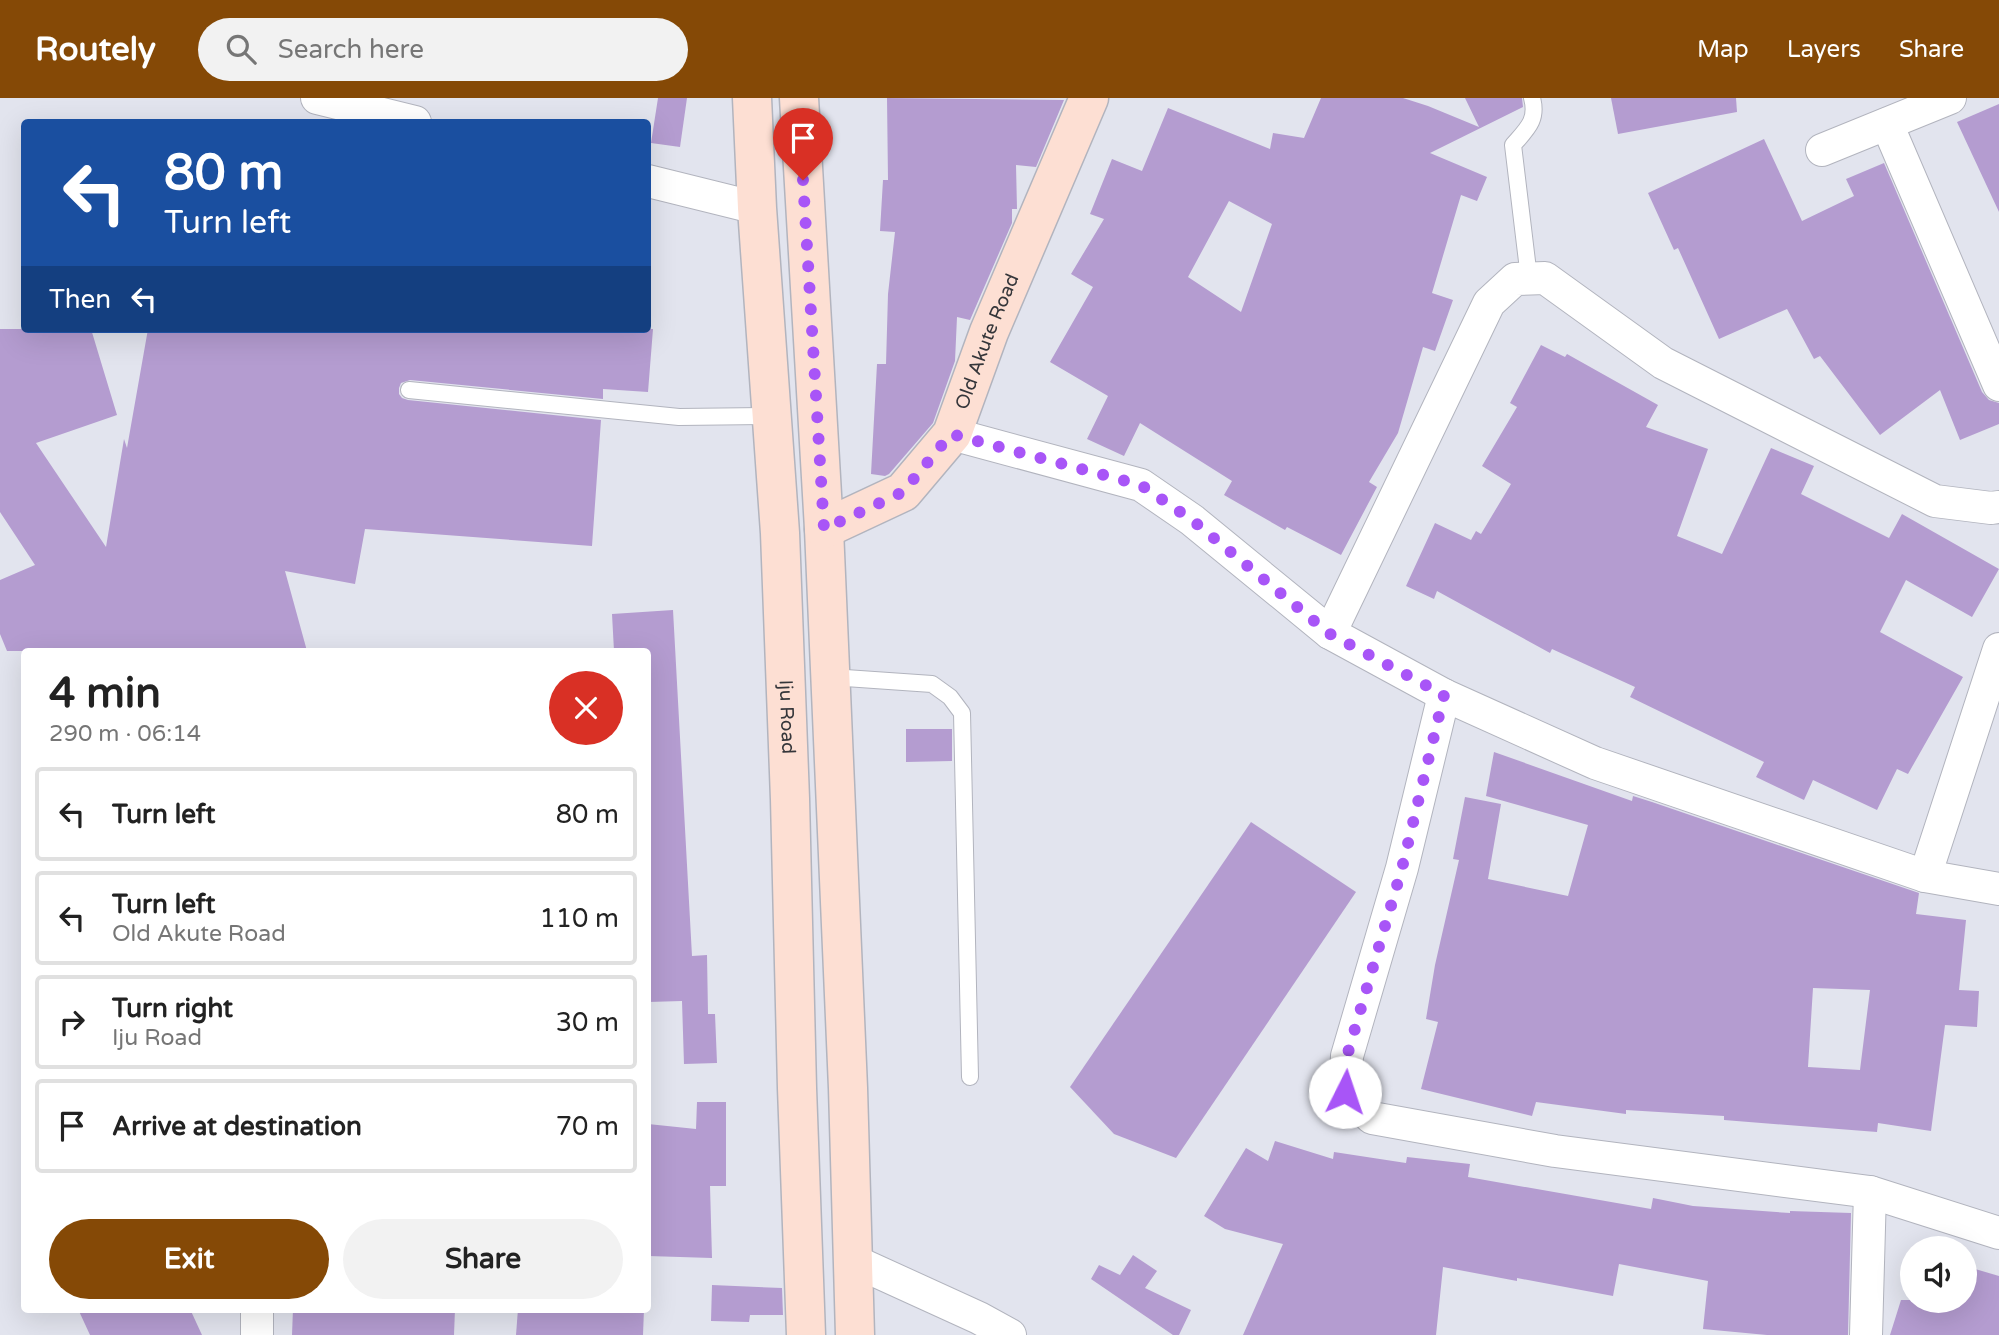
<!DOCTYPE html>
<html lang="en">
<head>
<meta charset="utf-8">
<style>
	:root { --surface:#fff; --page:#f2f2f2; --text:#222; --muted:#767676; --line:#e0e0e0; --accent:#854906 }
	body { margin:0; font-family:"Varela Round",sans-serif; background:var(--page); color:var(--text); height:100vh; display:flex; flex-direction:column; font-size:26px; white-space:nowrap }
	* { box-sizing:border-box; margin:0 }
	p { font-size:23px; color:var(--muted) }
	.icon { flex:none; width:38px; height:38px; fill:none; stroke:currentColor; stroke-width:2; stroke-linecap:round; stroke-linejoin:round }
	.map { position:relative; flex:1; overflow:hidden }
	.side { position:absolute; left:21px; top:550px; width:630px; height:665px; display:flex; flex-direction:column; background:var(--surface); border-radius:7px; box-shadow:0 7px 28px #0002 }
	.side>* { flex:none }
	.hud { position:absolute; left:21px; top:21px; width:630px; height:214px; border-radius:7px; box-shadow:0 7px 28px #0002; background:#1a4fa0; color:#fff; overflow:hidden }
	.controls { position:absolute; left:1900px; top:1138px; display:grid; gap:14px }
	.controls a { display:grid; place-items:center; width:77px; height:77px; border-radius:50%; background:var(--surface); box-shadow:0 7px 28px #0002; font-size:35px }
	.pin { position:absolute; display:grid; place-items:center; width:60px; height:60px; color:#fff; margin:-72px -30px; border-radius:50% 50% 50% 0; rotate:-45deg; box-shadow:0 0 7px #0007 }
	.pin .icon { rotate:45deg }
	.me { position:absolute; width:77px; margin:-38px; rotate:4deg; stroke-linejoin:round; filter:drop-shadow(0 0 5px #0008) }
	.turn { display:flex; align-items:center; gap:24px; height:147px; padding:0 28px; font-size:32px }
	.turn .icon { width:91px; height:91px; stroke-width:2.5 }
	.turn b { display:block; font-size:49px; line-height:60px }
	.then { display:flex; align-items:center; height:66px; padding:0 28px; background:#0003; gap:14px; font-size:26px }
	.round { display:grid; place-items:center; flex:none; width:74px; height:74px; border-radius:37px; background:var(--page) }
	.summary { display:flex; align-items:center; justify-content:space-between; height:119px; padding:0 28px }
	h1 { font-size:42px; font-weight:700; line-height:52px }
	.button { display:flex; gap:14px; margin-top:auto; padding:14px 28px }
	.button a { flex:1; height:80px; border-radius:42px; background:var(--accent); color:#fff; font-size:28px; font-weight:700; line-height:80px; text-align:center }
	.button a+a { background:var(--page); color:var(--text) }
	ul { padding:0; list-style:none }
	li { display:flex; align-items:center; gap:21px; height:94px; margin:0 14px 10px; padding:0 14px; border:4px solid var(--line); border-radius:7px }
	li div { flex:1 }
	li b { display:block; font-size:26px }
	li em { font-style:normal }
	header { display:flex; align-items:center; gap:42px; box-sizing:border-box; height:98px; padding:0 35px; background:var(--accent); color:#fff }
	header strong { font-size:33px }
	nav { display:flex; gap:38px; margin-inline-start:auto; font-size:24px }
	.search { width:490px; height:63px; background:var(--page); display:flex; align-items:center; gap:18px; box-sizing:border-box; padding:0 24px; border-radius:38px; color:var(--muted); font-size:26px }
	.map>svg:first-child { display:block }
	.building { fill:#b49cd0; fill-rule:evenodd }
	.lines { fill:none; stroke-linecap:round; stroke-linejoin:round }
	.lane-casing { stroke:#b2b4be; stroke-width:18 }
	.street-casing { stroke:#b2b4be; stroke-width:34 }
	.secondary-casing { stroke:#b2b4be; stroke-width:41 }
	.lane { stroke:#fff; stroke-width:16 }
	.street { stroke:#fff; stroke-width:32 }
	.secondary { stroke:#fddfd3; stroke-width:38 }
	.route { stroke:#a855f7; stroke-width:12; stroke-dasharray:0 21.6 }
	.labels { text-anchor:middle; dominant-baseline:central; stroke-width:6; stroke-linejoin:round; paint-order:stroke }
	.street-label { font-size:19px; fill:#35363a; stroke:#e2e4ee }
</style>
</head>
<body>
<header>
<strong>Routely</strong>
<div class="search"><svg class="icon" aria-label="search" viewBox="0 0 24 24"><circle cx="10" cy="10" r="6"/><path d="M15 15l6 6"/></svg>Search here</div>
<nav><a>Map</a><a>Layers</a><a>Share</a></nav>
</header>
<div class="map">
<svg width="1999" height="1237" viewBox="0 0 1999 1237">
	<rect width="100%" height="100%" fill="#e2e4ee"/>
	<!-- building -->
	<g class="building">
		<path d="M658,0H687L680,49L651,45Z"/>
		<path d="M887,0L1064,2L1036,69L1016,67L1017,111H1012V125L970,222L957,219L955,263L933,325L889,376L885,378L871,376L877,266H886L888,196L895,134L880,133L883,82H888Z"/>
		<path d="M1321,0H1403L1428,8L1479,29L1465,0H1522L1523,9L1430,55L1487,79L1477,103L1461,97L1432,195L1453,202L1435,253L1423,249L1398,335L1369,384L1377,389L1341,457L1287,429L1285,432L1224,397L1232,383L1140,325L1124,358L1087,341L1108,298L1050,264L1093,189L1071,176L1104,121L1090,116L1112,61L1142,73L1168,10L1270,51L1273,35L1304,40ZM1229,103L1272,126L1241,214L1188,179Z"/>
		<path d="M1611,0H1736L1737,14L1618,36Z"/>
		<path d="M1999,6V114L1957,24Z"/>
		<path d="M1764,41L1802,123L1854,98L1846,81L1884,65L1982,294L1989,302L1999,305V326L1960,342L1940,292L1880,337L1820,258L1814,261L1787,211L1719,241L1678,150L1674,152L1648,95Z"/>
		<path d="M0,231H91L117,317L36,345L106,449L124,341L127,350L148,231H653L648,294L603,291V301L410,282L401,285L399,290V296L402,300L408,302L601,322L592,448L365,431L355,486L285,473L307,553H7L0,536V482L35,467L0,414Z"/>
		<path d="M1541,247L1565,259L1567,256L1658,307L1646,329L1708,351L1677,438L1722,456L1771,350L1814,368L1801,396L1889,440L1902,416L1999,471L1972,519L1906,482L1880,534L1963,579L1908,676L1897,671L1877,712L1813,682L1804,702L1756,679L1764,664L1630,599L1635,589L1552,551L1550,555L1437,493L1434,501L1406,488L1435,425L1471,442L1476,433L1481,436L1511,386L1482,368L1517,309L1510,305Z"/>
		<path d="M673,512L692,858L707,857L708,916H715L717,965L684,966L682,903L648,904V553H614L612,516Z"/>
		<path d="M906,631H952V663L906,664Z"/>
		<path d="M1494,654L1632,703L1633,698L1652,704L1919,795L1916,816L1966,822L1959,892L1979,893L1977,929L1945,927L1931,1033L1878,1025L1877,1034L1724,1022V1018L1626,1012V1016L1536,1004L1532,1018L1421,991L1438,924L1426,921L1435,867L1459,762L1453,761L1465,699L1501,706L1488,781L1568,798L1588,727L1486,698ZM1813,890L1870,892L1860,972L1808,969Z"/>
		<path d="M1251,724L1356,794L1176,1060L1114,1036L1070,989Z"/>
		<path d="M697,1004H726V1088H710L712,1160L648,1158V1026L696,1031Z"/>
		<path d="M1275,1043L1333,1061L1334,1054L1406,1065L1407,1059L1470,1066L1468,1079L1651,1111L1653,1100L1693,1108L1790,1115V1113L1851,1115L1848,1237H1767L1703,1231L1708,1183L1619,1166L1613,1198L1517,1180V1183L1443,1169L1436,1237H1243L1283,1146L1225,1131L1204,1118L1246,1050L1268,1063Z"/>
		<path d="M1133,1157L1157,1173L1145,1190L1191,1212L1179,1237H1173L1091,1181L1099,1167L1120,1177Z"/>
		<path d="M1965,1168L1999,1178V1237H1890L1901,1202H1965Z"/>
		<path d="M712,1187L782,1190L783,1217H750L749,1224L711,1223Z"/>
		<path d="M78,1211H190L202,1237H90Z"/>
		<path d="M293,1211H455L454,1237H292Z"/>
		<path d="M518,1211H644L643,1237H516Z"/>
	</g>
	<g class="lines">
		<defs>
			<g id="lane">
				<path d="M1529,180L1513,47C1527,31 1538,22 1532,0"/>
				<path d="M409,292L679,319L771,318"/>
				<path d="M831,579L932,586L950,599L962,615L970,979"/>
			</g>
			<g id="street">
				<path d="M317,0L415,24"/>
				<path d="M1887,26L1999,287"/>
				<path d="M1822,52L1950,0"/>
				<path d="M648,83L757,110"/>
				<path d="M952,336L1141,387L1192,422L1330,535L1444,597L1595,665L1925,778L1999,791"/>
				<path d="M1330,535L1489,205L1515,181L1545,180L1663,265L1935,403L1991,410L1999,409"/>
				<path d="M1444,597L1402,770L1347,958L1345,994L1372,1020L1555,1053L1870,1094L1999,1135"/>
				<path d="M1925,778L1999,551"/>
				<path d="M854,1163L979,1220L1010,1237"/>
				<path d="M257,1237V1211"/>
				<path d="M1866,1237L1870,1094"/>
			</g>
			<g id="secondary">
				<path id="s1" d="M752,0L757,110L780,435L790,701L797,990L806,1237"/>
				<path d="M799,0L824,431L848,990L855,1237"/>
				<path id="s2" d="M824,431L903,394L952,336L989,234L1089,0"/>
			</g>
		</defs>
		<!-- lane casing -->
		<use href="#lane" class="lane-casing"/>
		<!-- street casing -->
		<use href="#street" class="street-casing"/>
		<!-- secondary casing -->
		<use href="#secondary" class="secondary-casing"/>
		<!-- lane -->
		<use href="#lane" class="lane"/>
		<!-- street -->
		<use href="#street" class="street"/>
		<!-- secondary -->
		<use href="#secondary" class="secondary"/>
	</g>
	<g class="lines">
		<!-- route -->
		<path class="route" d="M803,82L824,431L903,394L951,336L1141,387L1192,422L1330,536L1444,597L1402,770L1347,958L1345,994"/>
	</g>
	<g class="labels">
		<!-- street labels -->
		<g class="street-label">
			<text stroke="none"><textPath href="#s2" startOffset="262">Old Akute Road</textPath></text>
			<text stroke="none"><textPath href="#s1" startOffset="620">Iju Road</textPath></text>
		</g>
	</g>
</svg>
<div class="controls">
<a><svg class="icon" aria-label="sound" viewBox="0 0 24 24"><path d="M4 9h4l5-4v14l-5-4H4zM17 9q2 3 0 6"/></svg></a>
</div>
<div class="pin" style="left:803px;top:82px;background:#d93025"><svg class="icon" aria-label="arrive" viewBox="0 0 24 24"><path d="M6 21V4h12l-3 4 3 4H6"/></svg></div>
<svg class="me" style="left:1345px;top:994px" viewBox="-20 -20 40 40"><circle r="19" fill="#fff"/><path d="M0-13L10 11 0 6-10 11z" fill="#a855f7"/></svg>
<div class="hud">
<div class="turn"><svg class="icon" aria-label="left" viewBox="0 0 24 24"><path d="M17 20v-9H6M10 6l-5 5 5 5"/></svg><div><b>80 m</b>Turn left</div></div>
<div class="then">Then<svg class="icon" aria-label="left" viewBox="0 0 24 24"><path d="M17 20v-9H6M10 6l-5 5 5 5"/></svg></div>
</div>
<section class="side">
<div class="summary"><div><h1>4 min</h1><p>290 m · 06:14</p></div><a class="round" style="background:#d93025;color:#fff"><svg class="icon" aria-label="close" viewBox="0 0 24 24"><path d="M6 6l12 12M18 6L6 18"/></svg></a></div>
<ul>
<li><svg class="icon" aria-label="left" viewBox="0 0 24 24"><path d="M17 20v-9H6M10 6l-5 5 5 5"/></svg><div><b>Turn left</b></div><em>80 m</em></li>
<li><svg class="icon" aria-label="left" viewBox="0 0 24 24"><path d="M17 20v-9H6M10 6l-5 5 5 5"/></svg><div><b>Turn left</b><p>Old Akute Road</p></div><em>110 m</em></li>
<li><svg class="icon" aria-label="right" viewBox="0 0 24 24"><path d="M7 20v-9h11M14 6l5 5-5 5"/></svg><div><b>Turn right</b><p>Iju Road</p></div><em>30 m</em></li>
<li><svg class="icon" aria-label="arrive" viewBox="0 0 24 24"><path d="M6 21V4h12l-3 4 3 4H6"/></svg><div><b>Arrive at destination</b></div><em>70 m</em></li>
</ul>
<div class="button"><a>Exit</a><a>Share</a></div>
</section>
</div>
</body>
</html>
